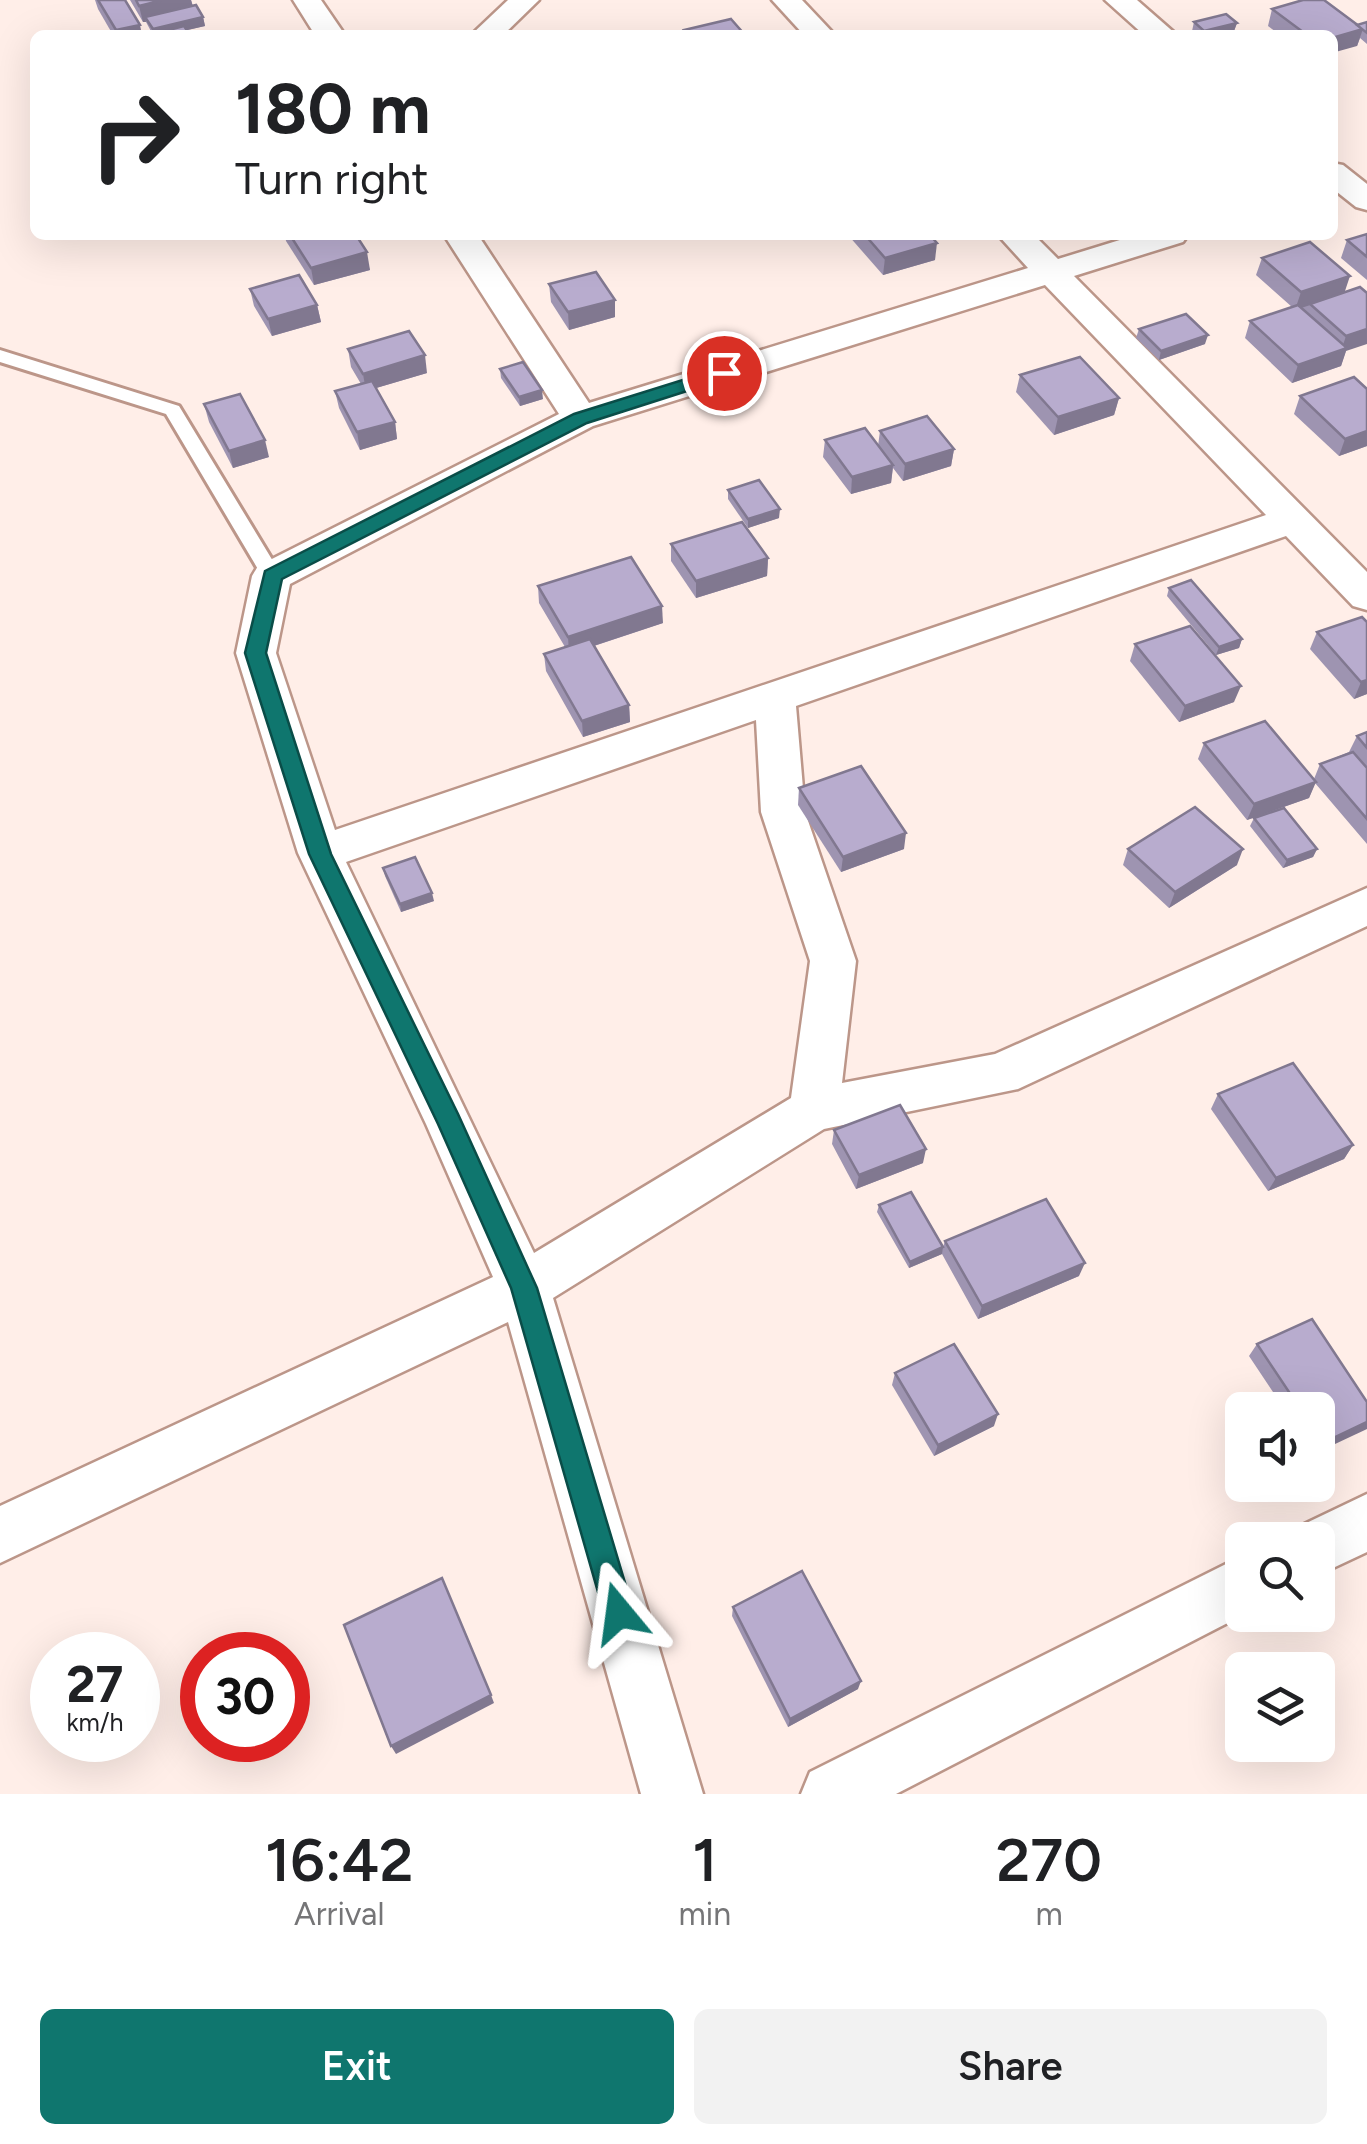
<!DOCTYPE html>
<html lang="en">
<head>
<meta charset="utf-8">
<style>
	:root { --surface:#fff; --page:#f2f2f2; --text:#202124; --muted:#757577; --accent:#0f766e }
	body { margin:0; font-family:Figtree,sans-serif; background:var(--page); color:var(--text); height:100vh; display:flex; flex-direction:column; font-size:38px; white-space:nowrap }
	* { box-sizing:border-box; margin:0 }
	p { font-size:32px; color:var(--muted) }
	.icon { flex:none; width:55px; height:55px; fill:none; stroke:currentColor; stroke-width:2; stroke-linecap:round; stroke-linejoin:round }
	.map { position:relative; height:1794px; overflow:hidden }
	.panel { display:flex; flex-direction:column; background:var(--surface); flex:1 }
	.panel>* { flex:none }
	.top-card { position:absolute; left:30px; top:30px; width:1308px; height:210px; border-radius:15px; box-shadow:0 10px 40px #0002; background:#fff; color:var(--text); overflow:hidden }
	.buttons { position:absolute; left:1225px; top:1392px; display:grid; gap:20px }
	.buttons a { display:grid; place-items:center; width:110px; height:110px; border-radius:15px; background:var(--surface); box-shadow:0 10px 40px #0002; font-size:50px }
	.speed { position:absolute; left:30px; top:1632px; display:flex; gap:20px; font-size:50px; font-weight:700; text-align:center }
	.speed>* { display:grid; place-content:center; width:130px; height:130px; border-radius:50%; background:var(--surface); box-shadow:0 10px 40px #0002; line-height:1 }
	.speed small { font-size:25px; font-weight:400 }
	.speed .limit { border:15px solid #d22; background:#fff; color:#111 }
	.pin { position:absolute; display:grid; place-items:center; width:85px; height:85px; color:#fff; margin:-42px; border:5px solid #fff; border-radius:50%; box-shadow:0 2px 10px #0007 }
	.me { position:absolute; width:110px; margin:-55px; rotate:344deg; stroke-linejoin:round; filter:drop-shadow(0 0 8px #0008) }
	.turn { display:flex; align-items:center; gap:35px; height:210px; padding:0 40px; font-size:45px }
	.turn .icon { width:130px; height:130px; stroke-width:2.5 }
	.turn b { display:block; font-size:70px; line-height:85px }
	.eta { display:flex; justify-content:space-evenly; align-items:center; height:170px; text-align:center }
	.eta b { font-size:60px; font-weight:600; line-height:70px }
	.button { display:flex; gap:20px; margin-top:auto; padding:20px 40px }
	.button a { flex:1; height:115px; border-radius:15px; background:var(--accent); color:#fff; font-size:40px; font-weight:600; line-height:115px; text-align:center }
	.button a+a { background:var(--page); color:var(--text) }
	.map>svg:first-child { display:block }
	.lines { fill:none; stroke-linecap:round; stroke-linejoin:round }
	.service-casing { stroke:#bc9689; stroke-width:6 }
	.minor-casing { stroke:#bc9689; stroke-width:5 }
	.service { fill:#fff; fill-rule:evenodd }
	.minor { fill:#fff; fill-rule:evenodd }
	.wall { fill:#9e94b1 }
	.shaded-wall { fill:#817890 }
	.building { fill:#b8acce; stroke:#817890; stroke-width:2.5 }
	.route { fill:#0f766e; stroke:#0a4d48; stroke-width:2.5 }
</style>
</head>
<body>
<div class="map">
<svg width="1367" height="1794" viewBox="0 0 1367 1794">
	<rect width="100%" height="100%" fill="#ffeee8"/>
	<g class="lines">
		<defs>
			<path id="service" d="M0,350L179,406L282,576L279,581H265L166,414L0,362Z"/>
			<g id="minor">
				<path d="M293,0H321L345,35H315Z"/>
				<path d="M508,0H539L503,35H471Z"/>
				<path d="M772,0H802L835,35H804Z"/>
				<path d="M1105,0H1137L1177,35H1144Z"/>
				<path d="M1332,163L1343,165L1367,184V210L1356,207L1332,188Z"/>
				<path d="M444,235H478L589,403L1028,268L998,235H1034L1058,259L1136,235H1188L1183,242L1074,276L1367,572V610L1353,606L1286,536L796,706L805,812L856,961L842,1083L995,1054L1367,888V926L1018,1089L824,1129L553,1298L703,1794H641L508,1322L0,1563V1506L493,1277L426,1124L298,853L236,653L252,576L258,566L559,414ZM1045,285L1266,515L335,830L276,653L290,584L593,426ZM756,720L761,812L810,961L791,1098L534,1253L346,862Z"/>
				<path d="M1367,1494V1552L1318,1575V1540H1293L1298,1527Z"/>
				<path d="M1242,1556L1243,1615L896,1794H801L810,1772Z"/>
			</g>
		</defs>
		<!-- service casing -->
		<use href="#service" class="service-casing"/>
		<!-- minor casing -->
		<use href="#minor" class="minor-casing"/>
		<!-- service -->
		<use href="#service" class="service"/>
		<!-- minor -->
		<use href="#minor" class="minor"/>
	</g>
	<!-- wall -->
	<g class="wall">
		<path d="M95,0H125L142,35H113L98,9Z"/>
		<path d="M130,0H191L193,6L203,17L205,26L187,30L190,35H153L146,22H143Z"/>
		<path d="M1272,9L1357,25L1367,22V44L1360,38L1357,46L1332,35H1280L1268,26Z"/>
		<path d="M1194,22L1237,23L1234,31L1220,35H1197L1192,31Z"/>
		<path d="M1367,234V280L1341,258L1347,240Z"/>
		<path d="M285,235H356L370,270L314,285L286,241Z"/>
		<path d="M848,235H930L935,260L883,275Z"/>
		<path d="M1262,258L1344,292L1360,287L1346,351L1341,366L1292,383L1245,338L1250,321L1292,307L1256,275Z"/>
		<path d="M549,284L615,300V317L569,330L551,302Z"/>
		<path d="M250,289L317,305L321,322L272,336L254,306Z"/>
		<path d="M1139,329L1205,344L1159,360L1136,338Z"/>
		<path d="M348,349L427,373L376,388L395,422L397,439L360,450L339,408L335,391L361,384L351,367Z"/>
		<path d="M500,369L543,399L520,406L501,378Z"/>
		<path d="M1020,375L1119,398L1114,415L1054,435L1016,392Z"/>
		<path d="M1367,389V446L1339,456L1294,414L1300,396Z"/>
		<path d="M204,404L269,457L233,468L209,422Z"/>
		<path d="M880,431L954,449L951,466L903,481L893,468L891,483L851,494L823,457L825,440L878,446Z"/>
		<path d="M728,490L779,518L748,528L728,499Z"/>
		<path d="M671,544L768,558L767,576L696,598L671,561Z"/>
		<path d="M538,586L663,623L594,646L629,705L630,722L583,737L546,671L544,654L565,647L539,603Z"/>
		<path d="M1169,588L1242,639L1239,648L1216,655L1167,596Z"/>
		<path d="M1362,617L1367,694L1354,699L1310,649L1317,632Z"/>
		<path d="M1135,644L1234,702L1179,722L1130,661Z"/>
		<path d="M1367,732V844L1315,783L1309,798L1247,820L1198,759L1204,743L1314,779L1320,764L1349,752L1357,736Z"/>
		<path d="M799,788L904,849L841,872L798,805Z"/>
		<path d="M1254,818L1317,849L1313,857L1283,868L1250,826Z"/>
		<path d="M1128,849L1237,865L1169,908L1123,865Z"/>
		<path d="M383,868L434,901L401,912L385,876Z"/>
		<path d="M1218,1094L1353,1145L1344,1159L1268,1191L1211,1109Z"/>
		<path d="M834,1130L923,1163L856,1189L832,1144Z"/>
		<path d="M879,1205L943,1247L945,1241L1079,1276L978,1319L942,1254L909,1268L877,1212Z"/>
		<path d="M1257,1344L1367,1402L1318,1452V1410H1285L1249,1356Z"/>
		<path d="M895,1373L994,1426L934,1456L892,1385Z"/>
		<path d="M733,1607L858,1689L788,1727L732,1616Z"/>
	</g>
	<!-- shaded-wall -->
	<g class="shaded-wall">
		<path d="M163,0H191L194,11L145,17L146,22H143L139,6Z"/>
		<path d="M203,17L205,26L166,35L161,32L162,35H154L153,29Z"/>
		<path d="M1237,23L1234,31L1220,35H1203L1204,31Z"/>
		<path d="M140,25L142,35H117L116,30Z"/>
		<path d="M1363,29L1357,46L1332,53V38Z"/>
		<path d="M937,243L935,260L883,275L885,258Z"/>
		<path d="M367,252L370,270L314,285L311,268Z"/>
		<path d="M1350,276L1344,294L1295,310L1301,292Z"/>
		<path d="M615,300V317L569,330L568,312Z"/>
		<path d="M317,305L321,322L272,336L268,319Z"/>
		<path d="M1367,329V344L1346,351L1341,366L1292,383L1298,365L1341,351L1346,336Z"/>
		<path d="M1208,335L1205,344L1159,360L1161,351Z"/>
		<path d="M425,355L427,373L366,391L363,374Z"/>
		<path d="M542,390L543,399L520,406L519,397Z"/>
		<path d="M1119,398L1114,415L1054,435L1058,417Z"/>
		<path d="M395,422L397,439L360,450L357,432Z"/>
		<path d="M1367,431V446L1339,456L1345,439Z"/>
		<path d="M265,440L269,457L233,468L229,451Z"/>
		<path d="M954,449L951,466L903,481L905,464Z"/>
		<path d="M893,465L891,483L851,494L852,477Z"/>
		<path d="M780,509L779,518L748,528V519Z"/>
		<path d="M768,558L767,576L696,598V581Z"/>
		<path d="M662,606L663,623L569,654L568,637Z"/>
		<path d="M1242,639L1239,648L1216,655L1219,647Z"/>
		<path d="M1367,680V694L1354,699L1361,682Z"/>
		<path d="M1241,686L1234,702L1179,722L1185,706Z"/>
		<path d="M629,705L630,722L583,737L582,721Z"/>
		<path d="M1316,782L1309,798L1247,820L1254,804Z"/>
		<path d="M906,833L904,849L841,872L843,857Z"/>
		<path d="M1243,849L1237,865L1169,908L1175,892Z"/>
		<path d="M1317,849L1313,857L1283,868L1287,860Z"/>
		<path d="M432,893L434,901L401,912L400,904Z"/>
		<path d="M1353,1145L1344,1159L1268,1191L1276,1178Z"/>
		<path d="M926,1149L923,1163L856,1189L859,1175Z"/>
		<path d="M943,1247L942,1254L909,1268L910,1262Z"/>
		<path d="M1085,1263L1079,1276L978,1319L982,1306Z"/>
		<path d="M998,1414L994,1426L934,1456L938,1445Z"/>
		<path d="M1367,1422V1429L1318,1452V1449L1323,1443Z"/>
		<path d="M861,1681L858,1689L788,1727L790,1719Z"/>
		<path d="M491,1695L494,1703L396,1754L391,1746Z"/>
	</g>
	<!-- building -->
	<g class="building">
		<path d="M98,0H125L140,25L116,30Z"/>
		<path d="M136,0H163L139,6Z"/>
		<path d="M1303,0H1324L1363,29L1332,38V35H1307L1272,9Z"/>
		<path d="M196,5L203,17L153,29L145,17Z"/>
		<path d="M1226,14L1237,23L1204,31L1194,22Z"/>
		<path d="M731,19L745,35H688L684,30Z"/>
		<path d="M1367,22V33L1357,25Z"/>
		<path d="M184,26L190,35H163L161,32Z"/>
		<path d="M1367,234V257L1347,240Z"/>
		<path d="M290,235H356L367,252L311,268Z"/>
		<path d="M865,235H930L937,243L885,258Z"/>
		<path d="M1310,242L1350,276L1301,292L1262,258Z"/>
		<path d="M596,272L615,300L568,312L549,284Z"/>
		<path d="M299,275L317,305L268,319L250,289Z"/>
		<path d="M1360,287L1367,293V329L1346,336L1310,304Z"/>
		<path d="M1298,305L1347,348L1298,365L1250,321Z"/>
		<path d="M1186,314L1208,335L1161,351L1139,329Z"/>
		<path d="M409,331L425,355L363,374L348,349Z"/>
		<path d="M1080,357L1119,398L1058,417L1020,375Z"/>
		<path d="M523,362L542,390L519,397L500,369Z"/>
		<path d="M1354,377L1367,389V431L1345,439L1300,396Z"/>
		<path d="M372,381L395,422L357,432L335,391Z"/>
		<path d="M240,394L265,440L229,451L204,404Z"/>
		<path d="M927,416L954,449L905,464L880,431Z"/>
		<path d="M865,428L893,465L852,477L825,440Z"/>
		<path d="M759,480L780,509L748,519L728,490Z"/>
		<path d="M742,522L768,558L696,581L671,544Z"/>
		<path d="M631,557L662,606L568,637L538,586Z"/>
		<path d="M1191,580L1242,639L1219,647L1169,588Z"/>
		<path d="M1362,617L1367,622V680L1361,682L1317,632Z"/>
		<path d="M1190,626L1241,686L1185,706L1135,644Z"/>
		<path d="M590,639L629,705L582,721L544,654Z"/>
		<path d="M1265,721L1316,782L1254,804L1204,743Z"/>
		<path d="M1367,732V748L1357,736Z"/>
		<path d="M1353,752L1367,768V819L1320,764Z"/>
		<path d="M861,766L906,833L843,857L799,788Z"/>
		<path d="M1195,807L1243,849L1175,892L1128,849Z"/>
		<path d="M1284,808L1317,849L1287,860L1254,818Z"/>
		<path d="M415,857L432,893L400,904L383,868Z"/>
		<path d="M1293,1063L1353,1145L1276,1178L1218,1094Z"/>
		<path d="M900,1105L926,1149L859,1175L834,1130Z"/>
		<path d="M911,1192L943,1247L910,1262L879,1205Z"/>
		<path d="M1046,1199L1085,1263L982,1306L945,1241Z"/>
		<path d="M1312,1319L1367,1402V1422L1323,1443L1318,1435V1410H1301L1257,1344Z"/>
		<path d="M954,1344L998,1414L938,1445L895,1373Z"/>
		<path d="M802,1571L861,1681L790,1719L733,1607Z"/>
		<path d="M442,1578L491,1695L391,1746L344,1625Z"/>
	</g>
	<!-- route -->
	<path class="route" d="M724,367L733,373L731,377L587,423L282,579L266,653L331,854L458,1114L537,1288L634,1613L629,1624L619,1628L609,1624L604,1613L511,1288L438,1124L309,854L245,653L265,571L574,414Z"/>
</svg>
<div class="buttons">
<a><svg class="icon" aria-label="sound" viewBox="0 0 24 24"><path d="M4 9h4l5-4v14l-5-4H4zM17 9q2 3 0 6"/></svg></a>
<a><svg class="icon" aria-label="search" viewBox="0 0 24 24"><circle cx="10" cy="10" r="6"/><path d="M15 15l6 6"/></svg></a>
<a><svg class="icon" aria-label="layers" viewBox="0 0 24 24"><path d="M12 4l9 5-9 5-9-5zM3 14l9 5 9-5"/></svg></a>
</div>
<div class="speed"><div>27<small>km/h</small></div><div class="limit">30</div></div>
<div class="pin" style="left:724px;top:373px;background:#d93025"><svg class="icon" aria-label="arrive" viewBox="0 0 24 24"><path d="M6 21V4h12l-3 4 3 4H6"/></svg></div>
<svg class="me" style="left:619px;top:1613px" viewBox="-20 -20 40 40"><path d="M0-17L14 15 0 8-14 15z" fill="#0f766e" stroke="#fff" stroke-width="4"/></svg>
<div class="top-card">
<div class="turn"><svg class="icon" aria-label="right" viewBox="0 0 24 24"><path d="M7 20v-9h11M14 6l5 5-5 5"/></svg><div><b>180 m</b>Turn right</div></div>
</div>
</div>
<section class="panel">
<div class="eta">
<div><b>16:42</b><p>Arrival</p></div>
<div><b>1</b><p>min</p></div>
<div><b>270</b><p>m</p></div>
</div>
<div class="button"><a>Exit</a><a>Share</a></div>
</section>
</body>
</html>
